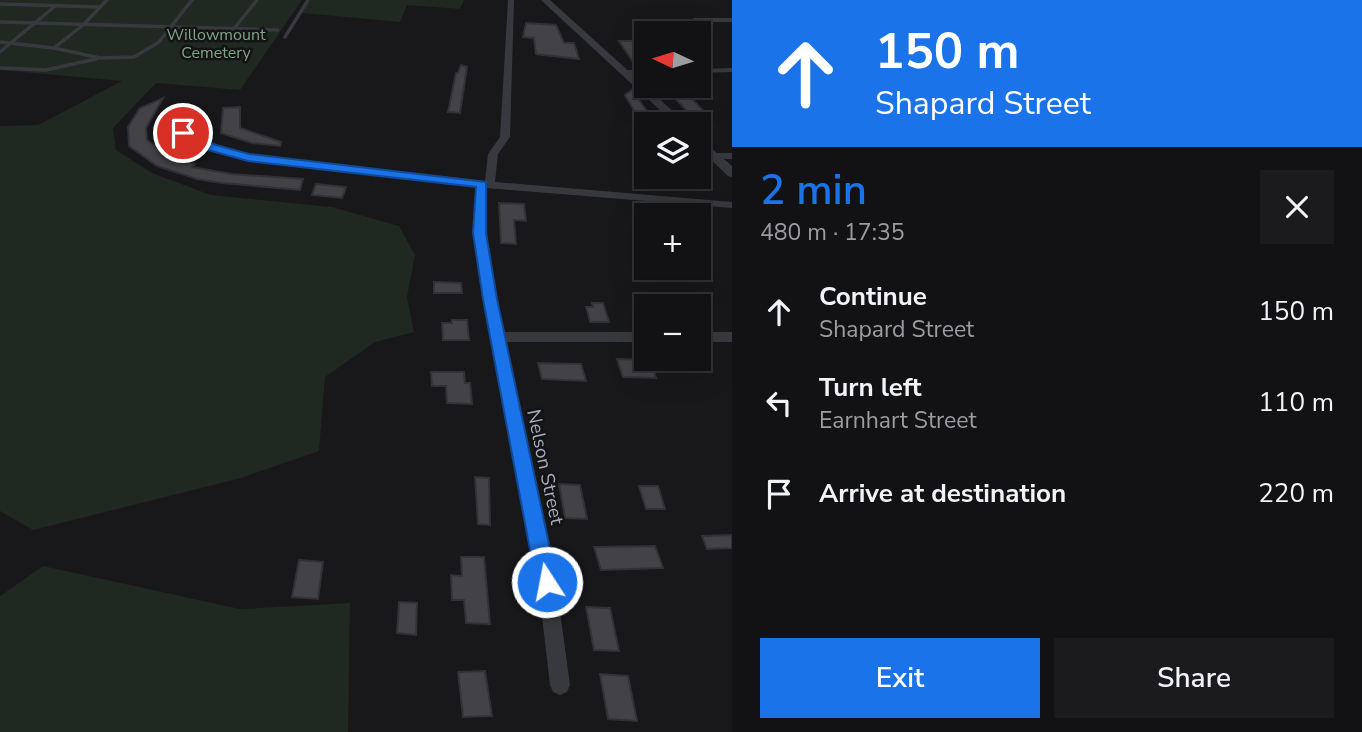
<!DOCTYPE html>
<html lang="en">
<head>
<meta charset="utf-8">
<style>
	:root { --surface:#121114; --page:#1b1a1d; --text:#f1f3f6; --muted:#9c9da0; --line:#313134; --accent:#1a73e8 }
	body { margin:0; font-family:"Nunito Sans",sans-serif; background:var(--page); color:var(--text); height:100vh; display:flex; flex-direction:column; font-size:26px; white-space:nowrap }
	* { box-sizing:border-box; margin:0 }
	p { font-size:23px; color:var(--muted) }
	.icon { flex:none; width:38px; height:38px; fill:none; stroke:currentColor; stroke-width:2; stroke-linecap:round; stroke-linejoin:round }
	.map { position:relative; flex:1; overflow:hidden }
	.details { display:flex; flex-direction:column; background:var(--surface); width:630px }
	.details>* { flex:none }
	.guide { background:#1a73e8; color:#fff; overflow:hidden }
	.needle { width:46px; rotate:274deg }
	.tools { position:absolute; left:634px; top:21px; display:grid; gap:14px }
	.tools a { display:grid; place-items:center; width:77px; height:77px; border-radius:0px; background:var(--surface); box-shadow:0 7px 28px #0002,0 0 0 2px var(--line); font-size:35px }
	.pin { position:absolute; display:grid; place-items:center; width:60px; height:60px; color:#fff; margin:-30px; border:4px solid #fff; border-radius:50%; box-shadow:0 2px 7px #0007 }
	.me { position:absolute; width:77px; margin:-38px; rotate:349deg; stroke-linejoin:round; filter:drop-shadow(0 0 5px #0008) }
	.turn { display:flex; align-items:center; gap:24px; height:147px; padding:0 28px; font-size:32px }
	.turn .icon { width:91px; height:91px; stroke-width:2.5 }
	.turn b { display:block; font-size:49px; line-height:60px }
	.round { display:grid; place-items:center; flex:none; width:74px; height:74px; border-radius:0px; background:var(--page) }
	.head { display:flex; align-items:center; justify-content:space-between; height:119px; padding:0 28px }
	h1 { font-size:42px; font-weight:600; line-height:52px; color:var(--accent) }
	.action { display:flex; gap:14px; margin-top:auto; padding:14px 28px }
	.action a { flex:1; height:80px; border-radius:0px; background:var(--accent); color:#fff; font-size:28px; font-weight:600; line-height:80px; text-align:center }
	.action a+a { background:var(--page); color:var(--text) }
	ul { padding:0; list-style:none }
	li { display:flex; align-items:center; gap:21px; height:91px; padding:0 28px }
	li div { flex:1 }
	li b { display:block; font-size:26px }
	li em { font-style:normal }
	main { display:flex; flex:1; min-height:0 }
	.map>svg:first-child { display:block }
	.green { fill:#1f2821 }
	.building { fill:#424247; stroke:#323136; stroke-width:2 }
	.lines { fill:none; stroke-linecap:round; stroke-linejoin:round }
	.service { stroke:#38393f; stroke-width:3.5 }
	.minor { fill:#38393f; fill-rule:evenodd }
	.tertiary { fill:#38393f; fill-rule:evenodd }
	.route { fill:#1a73e8; stroke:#114b97; stroke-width:2 }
	.labels { text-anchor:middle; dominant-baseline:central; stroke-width:5; stroke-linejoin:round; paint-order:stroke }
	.far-park-label { font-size:16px; fill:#7ea782; stroke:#131215 }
	.street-label { font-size:19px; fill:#a9aebb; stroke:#131215 }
</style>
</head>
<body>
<main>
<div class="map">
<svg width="732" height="732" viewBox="0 0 732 732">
	<rect width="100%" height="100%" fill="#18171a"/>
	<!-- green -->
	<g class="green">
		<path d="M0,0H302L240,90L156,83L113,128L116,150L152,173L211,195L332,207L399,226L415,255L407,297L414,332L375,342L325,377L319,451L241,478L33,530L0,511V126L38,125L122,81L0,70Z"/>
		<path d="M310,0H464L460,9L407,5L400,22L302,13Z"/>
		<path d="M43,566L240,609L350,603L348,732H0V596Z"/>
	</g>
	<!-- building -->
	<g class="building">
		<path d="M526,23L556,25L564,43H574L579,59L536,54L534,38L523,37Z"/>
		<path d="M619,41H633L646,61V66L635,65Z"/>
		<path d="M461,65L467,67L460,113L448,112L456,73H458Z"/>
		<path d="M663,86H680L708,116H692Z"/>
		<path d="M632,90L656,124H642L625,95Z"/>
		<path d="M163,98L146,128L147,140L172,157L195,164L192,167L231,174L303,179L300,190L222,183L197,179L157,166L129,146L128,127L140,108Z"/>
		<path d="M240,107V128L281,142L280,146L252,143L221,133L223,108Z"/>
		<path d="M316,184L346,187L342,198L312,195Z"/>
		<path d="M499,203L524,204L526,221L514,220L516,244L501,243Z"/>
		<path d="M434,282L461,283L462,293H434Z"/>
		<path d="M592,303H603L609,322H590L586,307H593Z"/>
		<path d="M452,320H467L469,340H443L442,323H452Z"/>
		<path d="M617,359L650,360L656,378L623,377Z"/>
		<path d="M538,363L581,364L586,381L542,379Z"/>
		<path d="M431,372H464L465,383H470L472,404L447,403L446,386H432Z"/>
		<path d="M475,477L489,478L490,525L478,524Z"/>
		<path d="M559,484L580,485L587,519L565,518Z"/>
		<path d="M639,486H658L665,509H646Z"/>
		<path d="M732,535V548L707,549L702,536Z"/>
		<path d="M655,546L663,568L601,570L594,547Z"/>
		<path d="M461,557H484L490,624L466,623L464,600H452L451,575L462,576Z"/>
		<path d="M299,560L323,562L318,599L292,597Z"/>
		<path d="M399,602L417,603L416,635L397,633Z"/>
		<path d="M586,607L610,608L619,651L594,650Z"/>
		<path d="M485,671L492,716L463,717L458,672Z"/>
		<path d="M600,674L628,676L637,721L608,719Z"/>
	</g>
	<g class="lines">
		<!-- service -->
		<g class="service">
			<path d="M0,4L99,7"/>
			<path d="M0,22L278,30"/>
			<path d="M233,30L257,0"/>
			<path d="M285,37L308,0"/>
			<path d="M0,42L54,48L100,58L134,57L159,42L192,0"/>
			<path d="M54,48L83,25L107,0"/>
			<path d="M0,52L54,7"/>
			<path d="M0,68L46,70L96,59"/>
		</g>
		<!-- minor -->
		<g class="minor">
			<path d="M508,0H514L510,137L498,154L495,182L732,202V208L487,188L486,233L503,332H646V342H505L556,582L570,685L567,692L560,695L553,692L550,685L538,582L484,299L474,233L477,186L248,160L209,150L178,133V126L187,112L190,111L194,114L188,126V132L215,146L248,154L485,181L488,154L500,137Z"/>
			<path d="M693,18H732V22H696Z"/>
			<path d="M732,68V72L698,73V69Z"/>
			<rect x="622" y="70" width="24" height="4"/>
			<path d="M732,153V159H715L710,156L715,153Z"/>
			<rect x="698" y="332" width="34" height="10"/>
		</g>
		<!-- tertiary -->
		<g class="tertiary">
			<path d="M541,0H550L687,124H675Z"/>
			<path d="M698,137L732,166V177L728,176L698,147Z"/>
		</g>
	</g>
	<!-- route -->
	<path class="route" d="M179,131H187L216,145L249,154L486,182V233L497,299L557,582L554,589L547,592L540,589L536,582L483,299L473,233L476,187L248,161L208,150L179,135Z"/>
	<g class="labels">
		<!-- far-park labels -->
		<g class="far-park-label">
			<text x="216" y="35">Willowmount<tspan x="216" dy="18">Cemetery</tspan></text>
		</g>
		<!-- street labels -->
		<g class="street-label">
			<text transform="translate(545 467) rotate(78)">Nelson Street</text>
		</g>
	</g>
</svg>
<div class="tools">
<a><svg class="needle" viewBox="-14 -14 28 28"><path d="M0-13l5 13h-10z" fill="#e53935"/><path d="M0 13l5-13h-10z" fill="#9c9da0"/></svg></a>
<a><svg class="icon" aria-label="layers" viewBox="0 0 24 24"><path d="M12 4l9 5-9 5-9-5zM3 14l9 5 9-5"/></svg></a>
<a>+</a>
<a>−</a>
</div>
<div class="pin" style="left:183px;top:133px;background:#d93025"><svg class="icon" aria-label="arrive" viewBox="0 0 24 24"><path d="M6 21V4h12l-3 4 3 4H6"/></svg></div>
<svg class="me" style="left:547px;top:582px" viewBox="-20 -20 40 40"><circle r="17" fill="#1a73e8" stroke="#fff" stroke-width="3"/><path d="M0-11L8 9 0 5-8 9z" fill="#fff"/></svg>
</div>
<section class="details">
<div class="guide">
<div class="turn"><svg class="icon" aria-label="ahead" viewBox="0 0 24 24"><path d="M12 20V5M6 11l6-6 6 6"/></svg><div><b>150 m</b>Shapard Street</div></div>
</div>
<div class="head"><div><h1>2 min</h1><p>480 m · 17:35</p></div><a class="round"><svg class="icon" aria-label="close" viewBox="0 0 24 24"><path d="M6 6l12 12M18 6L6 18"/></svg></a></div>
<ul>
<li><svg class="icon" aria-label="ahead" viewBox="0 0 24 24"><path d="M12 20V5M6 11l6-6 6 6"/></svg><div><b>Continue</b><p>Shapard Street</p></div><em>150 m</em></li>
<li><svg class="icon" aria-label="left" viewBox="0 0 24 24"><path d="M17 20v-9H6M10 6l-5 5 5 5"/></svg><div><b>Turn left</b><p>Earnhart Street</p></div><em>110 m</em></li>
<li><svg class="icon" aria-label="arrive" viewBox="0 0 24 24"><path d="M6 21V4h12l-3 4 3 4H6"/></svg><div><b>Arrive at destination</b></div><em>220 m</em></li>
</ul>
<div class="action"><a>Exit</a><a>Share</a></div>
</section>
</main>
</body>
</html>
